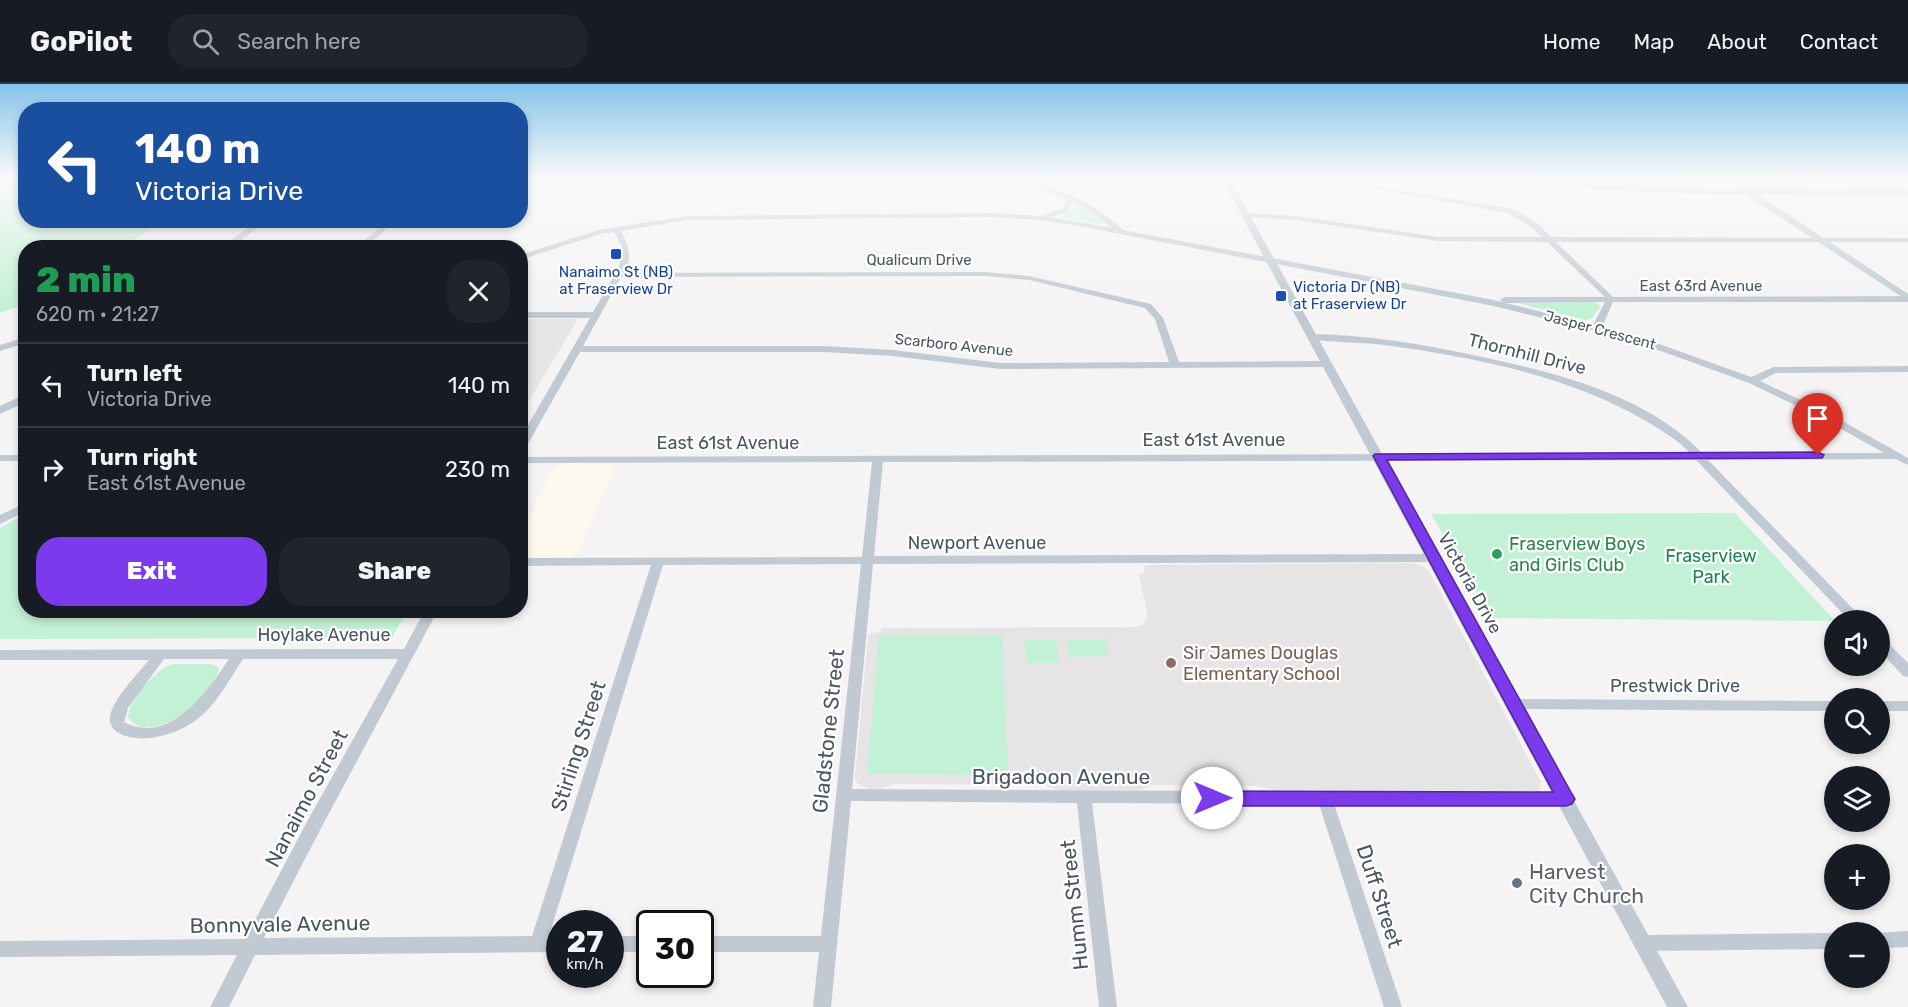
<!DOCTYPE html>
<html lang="en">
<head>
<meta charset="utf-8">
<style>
	:root { --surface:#171b24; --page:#20242c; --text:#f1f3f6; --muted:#9ea1a6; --line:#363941; --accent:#7c3aed }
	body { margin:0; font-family:Rubik,sans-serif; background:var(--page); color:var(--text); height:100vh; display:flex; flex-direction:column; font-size:22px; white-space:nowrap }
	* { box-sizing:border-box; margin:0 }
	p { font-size:20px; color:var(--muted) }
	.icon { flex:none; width:33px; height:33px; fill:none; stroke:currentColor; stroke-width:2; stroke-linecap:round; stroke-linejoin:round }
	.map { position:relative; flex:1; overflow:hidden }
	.sheet { position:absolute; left:18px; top:156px; width:510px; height:378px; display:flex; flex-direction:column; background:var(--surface); border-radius:24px; box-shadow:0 3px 9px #0003 }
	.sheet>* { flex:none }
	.guide { position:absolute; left:18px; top:18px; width:510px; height:126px; border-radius:24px; box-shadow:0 3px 9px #0003; background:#1a4fa0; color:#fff; overflow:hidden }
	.buttons { position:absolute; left:1824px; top:526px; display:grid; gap:12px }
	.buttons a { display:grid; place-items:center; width:66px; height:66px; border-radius:50%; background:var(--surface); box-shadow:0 3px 9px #0003; font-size:30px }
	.speed { position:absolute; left:546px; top:826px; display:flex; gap:12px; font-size:30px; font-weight:700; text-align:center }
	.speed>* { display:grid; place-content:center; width:78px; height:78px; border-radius:50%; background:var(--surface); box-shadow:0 3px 9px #0003; line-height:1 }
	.speed small { font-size:15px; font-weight:400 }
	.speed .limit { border:3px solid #111; border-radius:9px; background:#fff; color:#111 }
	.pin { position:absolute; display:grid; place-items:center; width:51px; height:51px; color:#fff; margin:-62px -26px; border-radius:50% 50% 50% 0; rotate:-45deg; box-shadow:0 0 6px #0007 }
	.pin .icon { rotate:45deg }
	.me { position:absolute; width:66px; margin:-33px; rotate:90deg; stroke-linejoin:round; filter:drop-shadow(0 0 4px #0008) }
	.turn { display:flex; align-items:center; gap:21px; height:126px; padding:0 18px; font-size:27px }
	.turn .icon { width:78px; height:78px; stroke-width:2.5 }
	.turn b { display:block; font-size:42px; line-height:51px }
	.round { display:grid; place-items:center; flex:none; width:63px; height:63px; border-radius:24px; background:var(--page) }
	.summary { display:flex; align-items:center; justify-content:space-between; height:102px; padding:0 18px }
	h1 { font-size:36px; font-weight:800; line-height:45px; color:#1e9e55 }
	.button { display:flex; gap:12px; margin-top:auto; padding:12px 18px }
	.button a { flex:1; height:69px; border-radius:24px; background:var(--accent); color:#fff; font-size:24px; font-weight:800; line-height:69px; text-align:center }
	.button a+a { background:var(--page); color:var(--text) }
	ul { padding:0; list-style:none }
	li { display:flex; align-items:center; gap:18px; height:84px; padding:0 18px; border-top:2px solid var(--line) }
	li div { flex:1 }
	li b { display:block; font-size:22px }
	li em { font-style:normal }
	header { display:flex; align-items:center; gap:36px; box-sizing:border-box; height:84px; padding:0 30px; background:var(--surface); border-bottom:2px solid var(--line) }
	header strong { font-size:28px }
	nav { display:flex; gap:33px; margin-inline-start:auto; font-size:21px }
	.search { width:420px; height:54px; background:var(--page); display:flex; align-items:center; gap:15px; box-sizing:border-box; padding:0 21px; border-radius:24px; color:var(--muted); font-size:22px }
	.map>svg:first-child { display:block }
	.commercial { fill:#fdf9ef }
	.education { fill:#e6e4e5 }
	.green { fill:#c3f1d5 }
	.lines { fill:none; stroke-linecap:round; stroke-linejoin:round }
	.minor { fill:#c1cad2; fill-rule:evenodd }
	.tertiary { fill:#c1cad2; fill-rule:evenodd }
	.primary { fill:#b3c2d1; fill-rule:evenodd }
	.route { fill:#7c3aed; stroke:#51269a; stroke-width:1.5 }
	.transit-dot { fill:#1a4fb4; stroke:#fff; stroke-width:2 }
	.leisure-dot { fill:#2e9e5b; stroke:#fff; stroke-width:2 }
	.education-dot { fill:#8d6e63; stroke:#fff; stroke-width:2 }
	.worship-dot { fill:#6b7280; stroke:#fff; stroke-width:2 }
	.labels { text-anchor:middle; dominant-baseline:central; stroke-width:4.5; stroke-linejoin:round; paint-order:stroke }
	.far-street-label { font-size:15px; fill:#4a5661; stroke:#fff }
	.far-transit-label { font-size:15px; fill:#164399; stroke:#fff }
	.street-label { font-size:18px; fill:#4a5661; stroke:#fff }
	.leisure-label { font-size:18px; fill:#27864d; stroke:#fff; text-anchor:start }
	.park-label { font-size:18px; fill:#17864f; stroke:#fff }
	.education-label { font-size:18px; fill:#785e54; stroke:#fff; text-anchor:start }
	.near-street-label { font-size:21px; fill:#4a5661; stroke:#fff }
	.near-worship-label { font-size:21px; fill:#5b616d; stroke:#fff; text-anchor:start }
</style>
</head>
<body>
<header>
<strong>GoPilot</strong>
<div class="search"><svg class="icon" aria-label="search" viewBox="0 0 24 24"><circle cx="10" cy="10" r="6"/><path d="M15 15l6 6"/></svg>Search here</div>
<nav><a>Home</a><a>Map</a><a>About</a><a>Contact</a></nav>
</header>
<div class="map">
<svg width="1908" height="923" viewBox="0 0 1908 923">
	<rect width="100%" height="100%" fill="#f5f3f3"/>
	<!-- commercial -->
	<g class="commercial">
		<path d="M1668,95H1876L1880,99L1684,100Z"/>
		<path d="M566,379L612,380L615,383L578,469L570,474H521V447L552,387L554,383Z"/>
	</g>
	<!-- education -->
	<g class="education">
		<path d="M521,235H578L521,330L520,235Z"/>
		<path d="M1412,479L1422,482L1429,487L1541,698L1539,707H1274L1259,702L1152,701L1141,706H1057L1044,701L892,700L883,704L869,705L857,699L855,693L868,552L871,549L880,548L882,544L1136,543L1142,541L1148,533L1139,490L1144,489V483L1147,481Z"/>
	</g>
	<!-- green -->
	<g class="green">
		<path d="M0,95H25L26,136L165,137L121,163L26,164L25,220L0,229Z"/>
		<path d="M1078,122L1105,136L1107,138L1097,140L1061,133L1073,123Z"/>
		<path d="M1593,218L1601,222L1592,234L1586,236L1517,219Z"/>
		<path d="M1735,429L1835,537L1491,534L1431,430Z"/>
		<path d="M25,430L26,526L407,527L392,554L0,555V444Z"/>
		<path d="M879,551L1002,552L1008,691L867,690Z"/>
		<path d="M1106,555L1109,572L1069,573L1067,556Z"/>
		<path d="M1025,556H1056L1059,579H1027Z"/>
		<path d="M173,580H212L218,583L219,586C214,599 201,616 191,625C177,636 138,656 128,632C130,616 156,584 173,580Z"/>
	</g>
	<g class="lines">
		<!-- minor -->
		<g class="minor">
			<path d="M564,95H581L520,106V102Z"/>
			<path d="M1009,95C1046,95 1097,120 1123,146L1494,216L1593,241L1605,218L1504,219L1500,216L1504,213H1605L1547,158L1439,157L1295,136L1246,133L1242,131L1246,129L1295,132L1439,153H1542L1531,143L1508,129L1320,95H1336L1513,125L1537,139L1551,153L1908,154V158H1556L1613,213L1908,212V218H1613L1602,243L1634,251L1751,293L1774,283L1908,282V288L1776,289L1760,297L1828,329L1908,374V381L1895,375L1708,376L1865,537H1850L1696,376L883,378L874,472L1434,470L1440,474L1434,478L873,480L852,705L1566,709L1571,710L1574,715L1571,720L1566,721L1334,720L1402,923H1384L1319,720L1092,719L1117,923H1099L1077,719L851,717L831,923H813L819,868H700V852H821L861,480L663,481L549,852H560V868L255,871L229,923H210L237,871L0,873V857L245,855L308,736L398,575H243C229,596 216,622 195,637C184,645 170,650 157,653C140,657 103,654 111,628C118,609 137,591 149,576H0V566L404,565L425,526H438L320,746L264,854L532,852L651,481L520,482V474L862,473L872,378L520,379V373L1690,369C1678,356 1661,346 1646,337C1568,291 1472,273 1384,261C1360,258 1334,259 1311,255V251L1314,250C1368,251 1421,260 1473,271C1552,288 1644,309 1702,369H1884L1820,333L1749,299L1628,255L1494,222L1079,142L1040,136L991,133L687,136L621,147C629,162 633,172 624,189L986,188L1029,192L1151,220L1163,234L1179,278L1328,277L1333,280L1328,283L1000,285L893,272L823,268H580L525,365L520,368V355L590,234H520V228H593L619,183L622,163L614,148L600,150L520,176V171L599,146L687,132L991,129L1043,132L1063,124L1066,115ZM1073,118L1094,130L1112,144L1051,133L1069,127ZM986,192L1029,196L1145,224L1155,235L1169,278L1000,279L893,266L823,262H583L621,193ZM164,575H229C207,607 171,662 124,638L128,624Z"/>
			<path d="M1658,95H1666L1682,107L1675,109Z"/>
			<path d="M1879,95H1887L1897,101L1898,110H1892L1891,103Z"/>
			<path d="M389,136H397L365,164H355Z"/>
			<path d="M26,253V259L0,267V261Z"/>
			<rect x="0" y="371" width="26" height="6"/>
			<path d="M26,419V427L0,440V431Z"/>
			<path d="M1880,554L1885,556L1908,579V593L1903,592L1880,567Z"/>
			<path d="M1515,615L1834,617V627L1515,625L1510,624L1508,620L1510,616Z"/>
			<rect x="1880" y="617" width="28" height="10"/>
			<path d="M1908,847V863L1880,864V849H1877Z"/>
			<path d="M1834,849V865L1644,867L1638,865L1635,859L1638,853L1644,851Z"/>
			<rect x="610" y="852" width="40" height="16"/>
		</g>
		<!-- tertiary -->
		<g class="tertiary">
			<path d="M1222,95H1230L1688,923H1667Z"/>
			<path d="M1736,100H1742L1908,210V217L1736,104Z"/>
			<path d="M258,136H268L231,164H221Z"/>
			<path d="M26,310V318L0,330V322Z"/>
		</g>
		<!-- primary -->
		<path class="primary" d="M1500,95L1706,104L1908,105V111C1773,111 1639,112 1505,98Z"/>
	</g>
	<!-- sky -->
	<linearGradient id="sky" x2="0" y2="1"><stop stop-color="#85c3ea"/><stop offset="0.42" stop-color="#fafafa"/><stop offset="1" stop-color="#fafafa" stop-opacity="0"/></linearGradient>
	<rect width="1908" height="224" fill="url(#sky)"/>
	<!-- route -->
	<path class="route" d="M1818,368L1824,371L1822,374L1387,376L1572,710L1575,715L1572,720L1566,722H1212L1206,720L1203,714L1206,709L1212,707L1553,708L1373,372L1375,370Z"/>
	<!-- markers -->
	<g class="transit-dot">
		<rect x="610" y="164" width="12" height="12" rx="3"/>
		<rect x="1275" y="206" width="12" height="12" rx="3"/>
	</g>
	<circle class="leisure-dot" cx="1497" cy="470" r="6"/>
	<circle class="education-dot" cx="1171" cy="579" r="6"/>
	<circle class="worship-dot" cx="1517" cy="799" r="6"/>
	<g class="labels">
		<!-- far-street labels -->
		<g class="far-street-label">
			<text x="919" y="176">Qualicum Drive</text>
			<text x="1701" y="202">East 63rd Avenue</text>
			<text transform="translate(1600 246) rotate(15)">Jasper Crescent</text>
			<text transform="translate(954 261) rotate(6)">Scarboro Avenue</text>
		</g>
		<!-- far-transit labels -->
		<g class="far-transit-label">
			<text x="616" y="188">Nanaimo St (NB)<tspan x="616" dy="17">at Fraserview Dr</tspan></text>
			<text x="1293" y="203" text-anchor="start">Victoria Dr (NB)<tspan x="1293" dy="17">at Fraserview Dr</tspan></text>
		</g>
		<!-- street labels -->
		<g class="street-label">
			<text transform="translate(1527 270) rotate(14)">Thornhill Drive</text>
			<text x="1214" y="356">East 61st Avenue</text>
			<text x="728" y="359">East 61st Avenue</text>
			<text x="977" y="459">Newport Avenue</text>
			<text transform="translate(1470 499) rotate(61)">Victoria Drive</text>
			<text x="324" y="551">Hoylake Avenue</text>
			<text x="1675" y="602">Prestwick Drive</text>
		</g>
		<!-- leisure labels -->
		<g class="leisure-label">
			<text x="1509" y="460">Fraserview Boys<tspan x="1509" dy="21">and Girls Club</tspan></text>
		</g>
		<!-- park labels -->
		<g class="park-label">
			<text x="1711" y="472">Fraserview<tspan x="1711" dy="21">Park</tspan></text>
		</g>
		<!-- education labels -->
		<g class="education-label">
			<text x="1183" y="569">Sir James Douglas<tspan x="1183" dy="21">Elementary School</tspan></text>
		</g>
		<!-- near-street labels -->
		<g class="near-street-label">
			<text transform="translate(828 647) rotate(-84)">Gladstone Street</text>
			<text transform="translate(578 662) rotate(-72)">Stirling Street</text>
			<text x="1061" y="692">Brigadoon Avenue</text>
			<text transform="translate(306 714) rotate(-62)">Nanaimo Street</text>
			<text transform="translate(1380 812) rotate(72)">Duff Street</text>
			<text transform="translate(1074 821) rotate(-96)">Humm Street</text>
			<text transform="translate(280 840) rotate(-1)">Bonnyvale Avenue</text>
		</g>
		<!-- near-worship labels -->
		<g class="near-worship-label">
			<text x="1529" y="787">Harvest<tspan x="1529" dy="24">City Church</tspan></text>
		</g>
	</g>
</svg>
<div class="buttons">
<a><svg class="icon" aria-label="sound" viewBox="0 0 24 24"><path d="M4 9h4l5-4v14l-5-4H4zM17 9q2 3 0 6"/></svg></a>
<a><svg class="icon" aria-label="search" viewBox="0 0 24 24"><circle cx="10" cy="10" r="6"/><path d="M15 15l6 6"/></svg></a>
<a><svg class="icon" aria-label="layers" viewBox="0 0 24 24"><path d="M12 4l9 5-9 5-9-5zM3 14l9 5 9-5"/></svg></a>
<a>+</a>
<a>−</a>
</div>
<div class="speed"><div>27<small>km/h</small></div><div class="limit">30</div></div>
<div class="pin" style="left:1818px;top:371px;background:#d93025"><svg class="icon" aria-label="arrive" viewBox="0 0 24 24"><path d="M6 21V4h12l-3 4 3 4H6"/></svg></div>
<svg class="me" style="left:1212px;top:714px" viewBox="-20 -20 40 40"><circle r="19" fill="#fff"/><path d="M0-13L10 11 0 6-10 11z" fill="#7c3aed"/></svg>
<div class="guide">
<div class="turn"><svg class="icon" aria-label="left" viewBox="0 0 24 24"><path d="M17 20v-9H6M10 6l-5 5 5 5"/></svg><div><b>140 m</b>Victoria Drive</div></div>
</div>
<section class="sheet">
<div class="summary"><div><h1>2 min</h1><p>620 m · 21:27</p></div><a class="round"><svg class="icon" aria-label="close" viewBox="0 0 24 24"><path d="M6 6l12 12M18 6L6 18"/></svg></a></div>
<ul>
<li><svg class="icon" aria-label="left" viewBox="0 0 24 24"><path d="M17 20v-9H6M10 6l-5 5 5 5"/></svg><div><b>Turn left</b><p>Victoria Drive</p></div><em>140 m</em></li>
<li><svg class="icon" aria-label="right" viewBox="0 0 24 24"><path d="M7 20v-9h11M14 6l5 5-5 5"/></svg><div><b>Turn right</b><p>East 61st Avenue</p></div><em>230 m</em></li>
</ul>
<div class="button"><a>Exit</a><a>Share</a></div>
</section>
</div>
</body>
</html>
